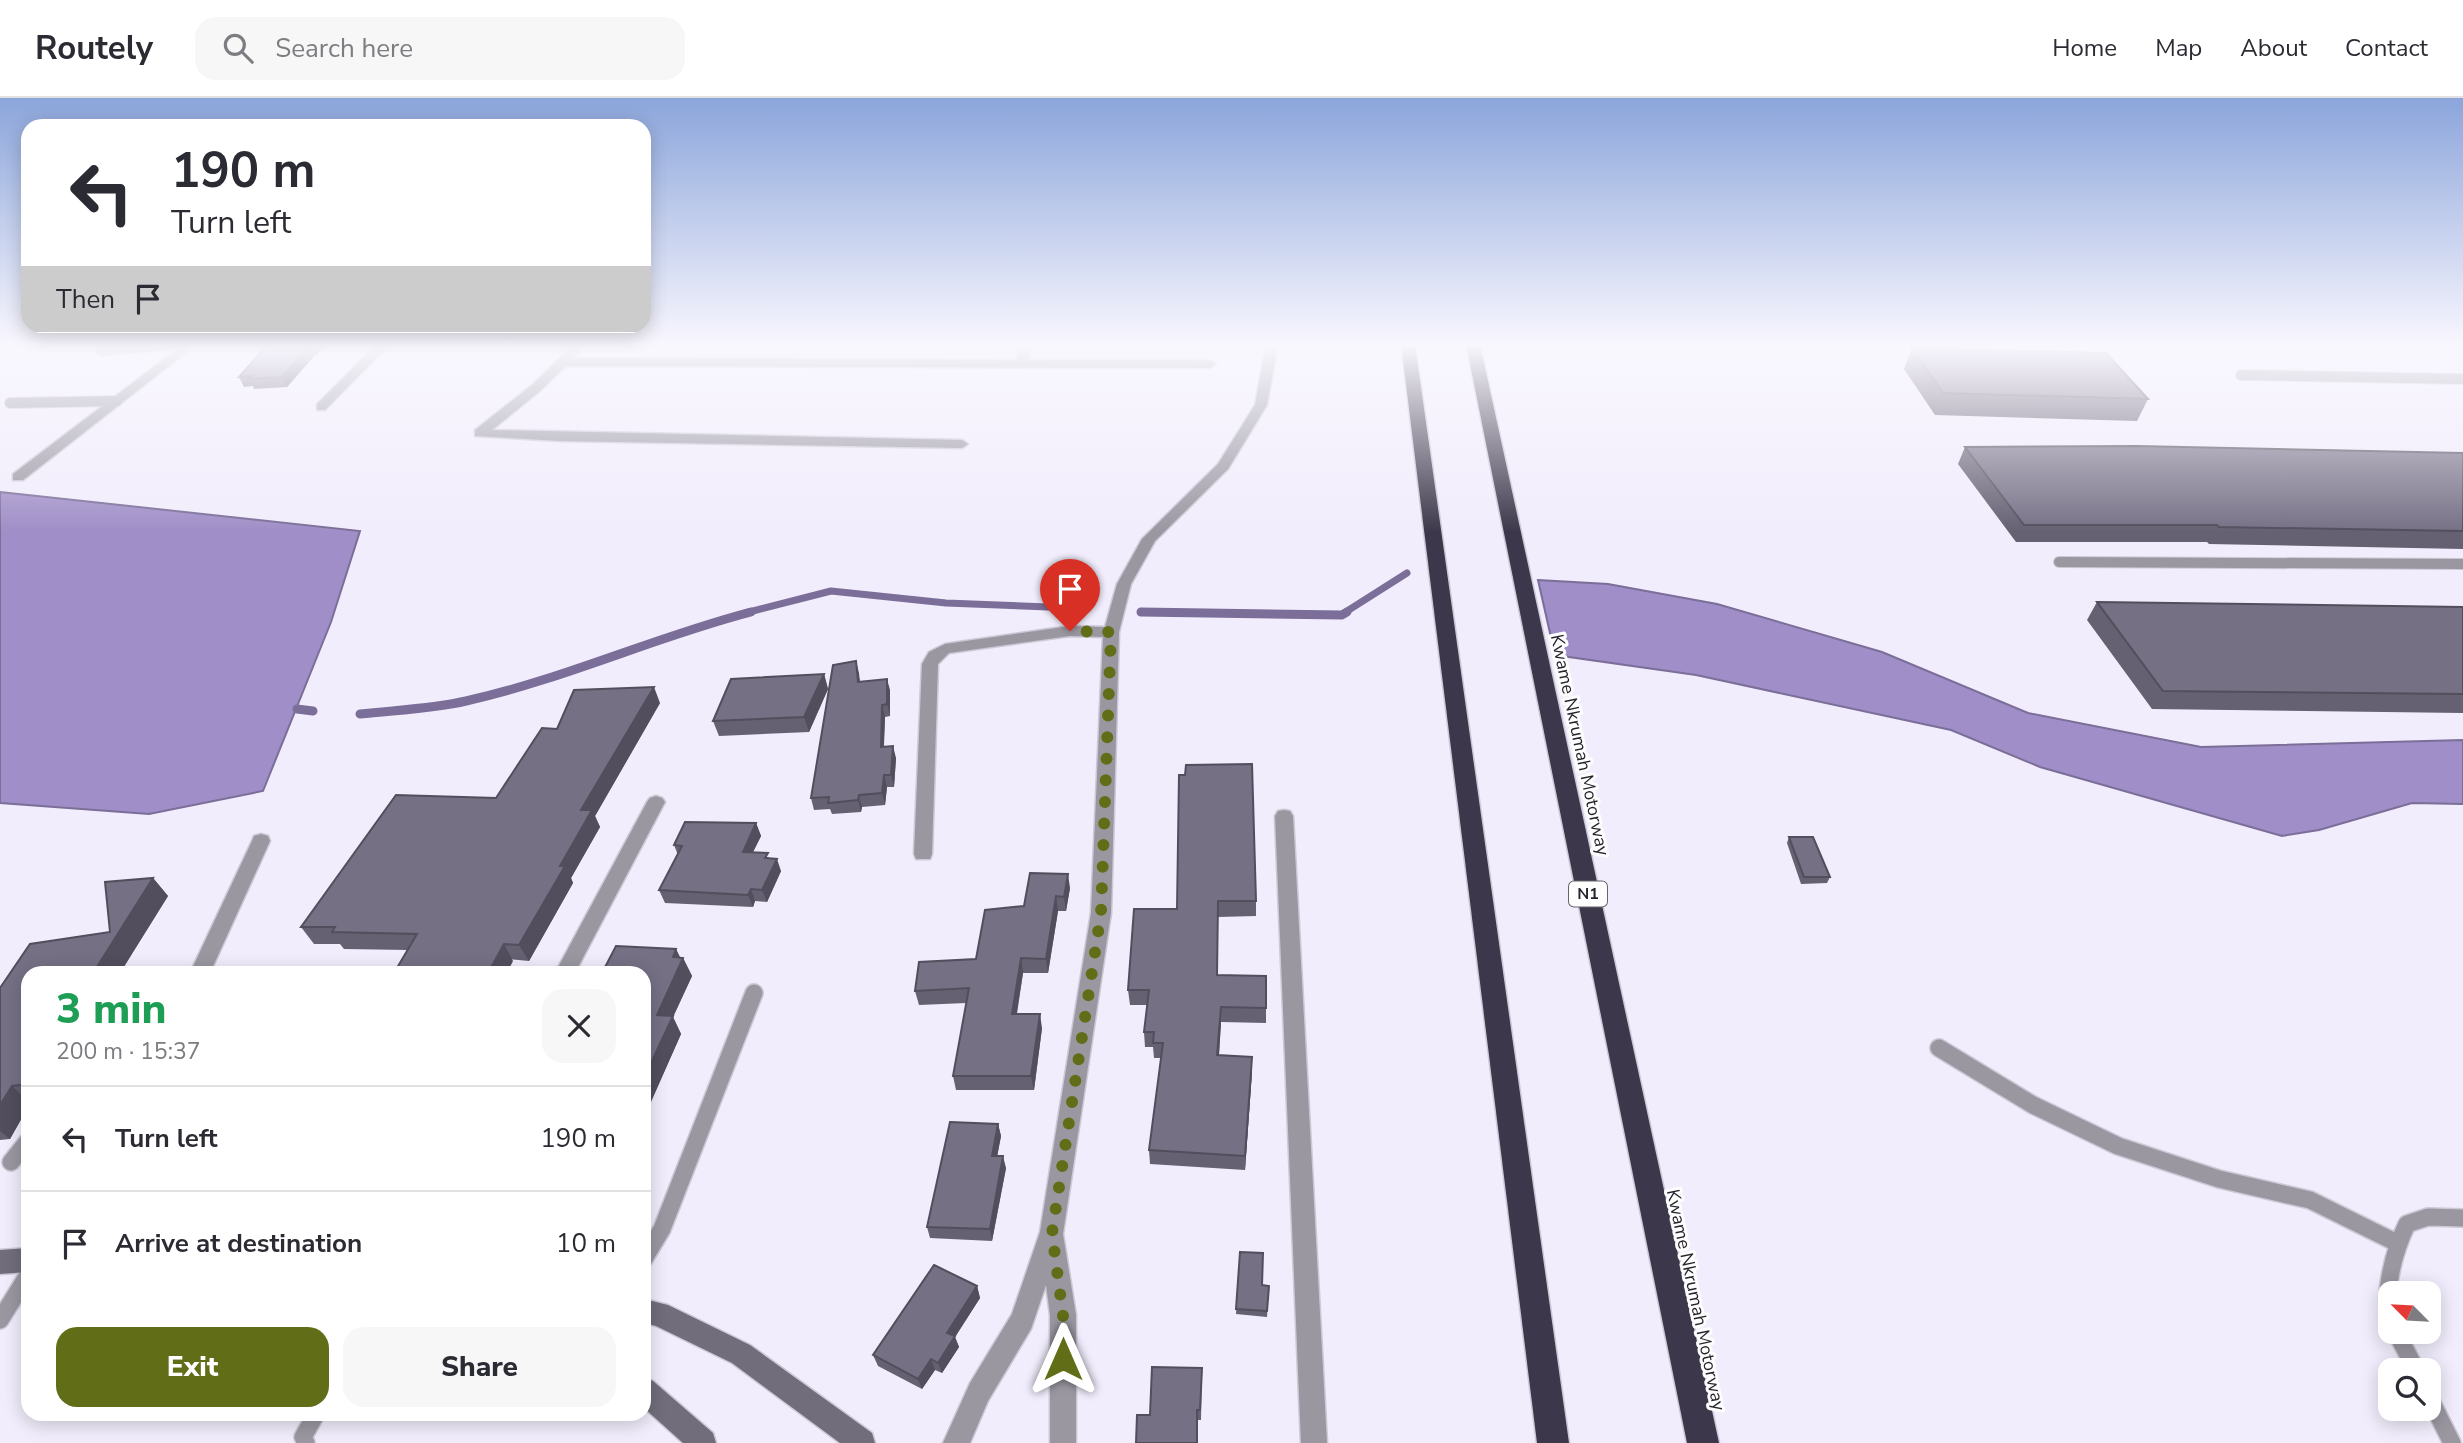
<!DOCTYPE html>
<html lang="en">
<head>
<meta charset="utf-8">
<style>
	:root { --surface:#fff; --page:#f7f7f7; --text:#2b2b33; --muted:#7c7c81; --line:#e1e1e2; --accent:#616e17 }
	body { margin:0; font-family:"Nunito Sans",sans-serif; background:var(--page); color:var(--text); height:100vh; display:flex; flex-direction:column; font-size:26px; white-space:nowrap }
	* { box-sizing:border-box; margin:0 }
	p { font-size:23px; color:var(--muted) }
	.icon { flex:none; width:38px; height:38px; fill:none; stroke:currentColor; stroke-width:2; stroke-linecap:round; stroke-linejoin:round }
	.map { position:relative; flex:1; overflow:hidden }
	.side { position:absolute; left:21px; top:868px; width:630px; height:455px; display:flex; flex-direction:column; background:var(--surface); border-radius:21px; box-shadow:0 4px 18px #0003 }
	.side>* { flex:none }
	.top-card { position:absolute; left:21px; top:21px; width:630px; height:214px; border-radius:21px; box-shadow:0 4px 18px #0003; background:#fff; color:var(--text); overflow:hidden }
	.needle { width:46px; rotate:294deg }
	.tools { position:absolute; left:2378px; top:1183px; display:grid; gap:14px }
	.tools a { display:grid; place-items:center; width:63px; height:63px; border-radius:14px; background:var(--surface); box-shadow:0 4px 18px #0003; font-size:35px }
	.pin { position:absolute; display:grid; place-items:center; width:60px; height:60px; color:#fff; margin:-72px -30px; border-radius:50% 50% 50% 0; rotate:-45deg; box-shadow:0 0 7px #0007 }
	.pin .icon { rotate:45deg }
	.me { position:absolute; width:77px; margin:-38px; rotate:0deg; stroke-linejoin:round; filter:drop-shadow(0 0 5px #0008) }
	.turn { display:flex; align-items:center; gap:24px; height:147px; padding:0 35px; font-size:32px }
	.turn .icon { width:91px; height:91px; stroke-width:2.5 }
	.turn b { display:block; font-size:49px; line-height:60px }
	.then { display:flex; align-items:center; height:66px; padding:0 35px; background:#0003; gap:14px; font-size:26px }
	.round { display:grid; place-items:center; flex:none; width:74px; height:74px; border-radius:21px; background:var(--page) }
	.summary { display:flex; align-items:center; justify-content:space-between; height:119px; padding:0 35px }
	h1 { font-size:42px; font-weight:800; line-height:52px; color:#1e9e55 }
	.primary-button { display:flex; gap:14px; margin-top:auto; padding:14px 35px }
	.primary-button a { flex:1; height:80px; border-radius:21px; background:var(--accent); color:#fff; font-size:28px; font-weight:800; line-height:80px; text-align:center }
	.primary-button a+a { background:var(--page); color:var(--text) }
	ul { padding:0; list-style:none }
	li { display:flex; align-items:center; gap:21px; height:105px; padding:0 35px; border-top:2px solid var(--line) }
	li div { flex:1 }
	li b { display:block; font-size:26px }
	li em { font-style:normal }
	header { display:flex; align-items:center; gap:42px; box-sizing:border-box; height:98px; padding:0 35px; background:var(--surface); border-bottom:2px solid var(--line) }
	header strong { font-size:33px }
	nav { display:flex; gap:38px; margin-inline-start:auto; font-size:24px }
	.search { width:490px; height:63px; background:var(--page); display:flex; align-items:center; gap:18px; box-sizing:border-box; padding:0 24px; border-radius:21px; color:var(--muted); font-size:26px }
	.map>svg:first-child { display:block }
	.water { fill:#9f8ec7; stroke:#7b6e98; stroke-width:2 }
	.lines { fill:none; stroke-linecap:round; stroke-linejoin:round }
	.stream-far1 { stroke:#7b6e98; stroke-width:7 }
	.stream { stroke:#7b6e98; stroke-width:9 }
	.lane-far1-casing { stroke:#ccc9d7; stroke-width:12 }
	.lane-casing { stroke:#ccc9d7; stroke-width:20 }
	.street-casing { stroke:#ccc9d7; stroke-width:3 }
	.secondary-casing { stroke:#ccc9d7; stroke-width:3 }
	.highway-casing { stroke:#ccc9d7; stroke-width:3 }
	.lane-far1 { stroke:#9a97a1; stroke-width:10 }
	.lane { stroke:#9a97a1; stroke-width:17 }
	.street { fill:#9a97a1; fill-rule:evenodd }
	.secondary { fill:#716d7b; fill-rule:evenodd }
	.highway { fill:#3c374a; fill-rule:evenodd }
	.wall { fill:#656072 }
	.shaded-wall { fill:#534e5d }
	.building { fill:#767085; stroke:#534e5d; stroke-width:2 }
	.route { stroke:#616e17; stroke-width:12; stroke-dasharray:0 21.6 }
	.labels { text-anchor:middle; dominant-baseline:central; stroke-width:6; stroke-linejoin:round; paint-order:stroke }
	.shield { fill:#fdfdfd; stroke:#66646b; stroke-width:2 }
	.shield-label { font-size:16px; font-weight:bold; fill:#26232c }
	.street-label { font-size:18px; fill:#26232c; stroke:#fdfdfd }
</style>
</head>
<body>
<header>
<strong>Routely</strong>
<div class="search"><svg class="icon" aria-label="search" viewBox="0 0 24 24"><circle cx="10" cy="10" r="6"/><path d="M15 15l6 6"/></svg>Search here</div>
<nav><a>Home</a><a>Map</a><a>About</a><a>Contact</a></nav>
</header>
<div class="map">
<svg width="2463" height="1345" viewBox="0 0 2463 1345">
	<rect width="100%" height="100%" fill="#f1edfc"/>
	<!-- water -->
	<g class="water">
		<path d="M0,394L360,433L331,524L263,693L149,716L0,705Z"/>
		<path d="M1538,482L1608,486L1717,506L1882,554L2028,615L2201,649L2463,642V706L2412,705L2319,732L2282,738L2040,669L1951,632L1696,577L1555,557Z"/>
	</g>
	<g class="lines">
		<!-- stream-far1 -->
		<g class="stream-far1">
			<path d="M1141,514L1241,515"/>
			<path d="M745,515L831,493L946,505L1048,509"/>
			<path d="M1344,515L1407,475"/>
		</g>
		<!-- stream -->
		<g class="stream">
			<path d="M1141,514L1342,517L1347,514"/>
			<path d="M297,611L313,613"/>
			<path d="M360,616C395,612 432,611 466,603C564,581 655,539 751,514"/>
		</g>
		<defs>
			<g id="lane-far1">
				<path d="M101,253L177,246"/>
				<path d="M2241,277L2463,281"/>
				<path d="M10,305L117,303"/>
				<path d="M2059,464L2463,466"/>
			</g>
			<g id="lane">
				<path d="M1939,950L2033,1007L2118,1048L2219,1081L2310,1102L2397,1145"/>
				<path d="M11,1064L28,1043"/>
				<path d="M644,1161L662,1131L754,895"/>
				<path d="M0,1222L28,1177"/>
				<path d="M2390,1223C2383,1194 2394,1153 2407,1126L2428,1119L2463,1120"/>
				<path d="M2396,1234L2416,1272"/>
				<path d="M2429,1299L2452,1345"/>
				<path d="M306,1345L303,1339L316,1316"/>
			</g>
			<g id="street">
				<path d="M184,246H197L23,382H13V376Z"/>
				<path d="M377,246H390L325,312H317V306Z"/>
				<path d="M574,246H587L573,260L1017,262L1019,246H1031L1029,262H1210L1216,266L1210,270L566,268L540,293L492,332L962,342L968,346L962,350L560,343L475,338V332L532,287Z"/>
				<path d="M1266,246H1278L1267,307L1228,371L1155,443L1131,486L1119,534L1111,815L1063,1136L1076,1217V1345H1050V1217L1046,1187L1031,1231L988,1303L970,1345H943L970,1285L1012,1216L1040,1134L1091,815L1103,539L1070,538L949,555L938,566L932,756L930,761H916L914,756L922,566L929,554L945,546L1070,528L1105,529L1117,486L1142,441L1218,366L1255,307Z"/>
				<path d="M656,698L662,700L665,704L575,875H555L647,704L650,700Z"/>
				<path d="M1284,712L1290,713L1293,718L1327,1345H1301L1275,718L1278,713Z"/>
				<path d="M261,736L268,738L270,743L210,875H190L252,743L254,738Z"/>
			</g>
			<g id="secondary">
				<path d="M28,1150V1174L0,1176V1152Z"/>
				<path d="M644,1201L668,1207L750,1247L872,1335L875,1345H840L732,1265L656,1228L644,1225Z"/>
				<path d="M644,1279L653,1283L713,1335L716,1345H683L644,1310Z"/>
			</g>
			<g id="highway">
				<path d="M1401,246H1415L1569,1345H1537Z"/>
				<path d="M1466,246H1480L1719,1345H1687Z"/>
			</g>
		</defs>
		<!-- lane-far1 casing -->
		<use href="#lane-far1" class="lane-far1-casing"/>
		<!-- lane casing -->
		<use href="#lane" class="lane-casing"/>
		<!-- street casing -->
		<use href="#street" class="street-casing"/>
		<!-- secondary casing -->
		<use href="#secondary" class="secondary-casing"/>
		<!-- highway casing -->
		<use href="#highway" class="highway-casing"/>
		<!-- lane-far1 -->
		<use href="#lane-far1" class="lane-far1"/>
		<!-- lane -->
		<use href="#lane" class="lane"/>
		<!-- street -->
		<use href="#street" class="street"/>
		<!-- secondary -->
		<use href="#secondary" class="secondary"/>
		<!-- highway -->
		<use href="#highway" class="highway"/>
	</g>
	<!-- wall -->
	<g class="wall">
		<path d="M268,246H326L317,257L314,258L287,289L254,291L253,288L244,289L239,279Z"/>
		<path d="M1912,250L2148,301L2137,323L1935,317L1904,271Z"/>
		<path d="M1965,349L2463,355V451L2209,446L2207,444H2016L1958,366Z"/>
		<path d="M2097,504L2463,509V615L2152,611L2087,522Z"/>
		<path d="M856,563L860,584L890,592V618L885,619L884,649L896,660L894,689H887L885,707L862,709L861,714L832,716L830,711L814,712L811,700Z"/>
		<path d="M824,576L828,591L809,634L719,638L713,623Z"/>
		<path d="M660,605L595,718L600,729L571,780L573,785L529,863L407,852L344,851L340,846H314L301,829L496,700L557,631Z"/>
		<path d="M1179,677L1256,803V818L1218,819L1217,877L1266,878V925L1221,924L1219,957L1252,974L1245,1072L1150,1066L1149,1052L1161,960H1154L1153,949H1145L1144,934L1147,907H1130L1128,892L1177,811Z"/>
		<path d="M756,725L761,738L753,754L770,760L781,773L767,804L755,803L753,809L665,805L659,792L678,757L674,747Z"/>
		<path d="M1789,739L1830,779L1827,785L1801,786L1787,745Z"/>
		<path d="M153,780L168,798L120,875H28V1009L10,1041L0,1042V890L30,846L110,834L105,784Z"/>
		<path d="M1070,790L1066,813H1058L1048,875H1023L1017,916L1042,930L1034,992H956L953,978L966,905L919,907L915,893L976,861L1024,808Z"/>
		<path d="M676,851L680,860H683L692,878L673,919L681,936L650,1006H644V875Z"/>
		<path d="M998,1026L1001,1038L997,1058L1006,1070L992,1143L930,1140L927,1129Z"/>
		<path d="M1240,1154L1262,1187L1269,1188L1267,1219L1236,1216Z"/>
		<path d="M977,1188L980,1200L955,1239L959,1249L942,1275L935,1272L922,1291L878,1268L873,1257Z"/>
		<path d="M1202,1270L1201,1322H1198L1197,1345H1136L1150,1317Z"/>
	</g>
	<!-- shaded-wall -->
	<g class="shaded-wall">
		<path d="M314,246H326L317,257L313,248Z"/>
		<path d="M309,248L314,258L287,289L282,279Z"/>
		<path d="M856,563L859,575L861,596L858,584Z"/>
		<path d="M824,576L828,591L809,634L804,619Z"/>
		<path d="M887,581L890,592V618L887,606Z"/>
		<path d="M654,589L660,605L595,718L600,729L571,780L573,785L529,863L519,847L560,768L581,712Z"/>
		<path d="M882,607L885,619L883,661L881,649Z"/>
		<path d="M893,648L896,660L894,689L891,677Z"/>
		<path d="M884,677L887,689L885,707L882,695Z"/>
		<path d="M859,697L862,709L861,714L858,702Z"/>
		<path d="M756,725L761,738L747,766L743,754Z"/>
		<path d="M777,761L781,773L767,804L762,792Z"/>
		<path d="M1068,776L1070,790L1066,813L1064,799Z"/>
		<path d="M153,780L168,798L120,875H98L95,872Z"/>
		<path d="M751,791L755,803L753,809L748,797Z"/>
		<path d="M1056,798L1058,813L1048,875L1046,861Z"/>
		<path d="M504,846L513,863L507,875H488Z"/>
		<path d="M676,851L682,863L683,860L692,878L673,919L681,936L650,1006L644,995V980L657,917L673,859Z"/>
		<path d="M1021,860L1023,875L1014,930L1012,916Z"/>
		<path d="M1221,909V924L1218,972L1217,957Z"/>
		<path d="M1040,916L1042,930L1034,992L1031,978Z"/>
		<path d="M1252,959V974L1245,1072V1058Z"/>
		<path d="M12,988L28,1003V1009L10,1041L0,1033V1007Z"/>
		<path d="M998,1026L1001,1038L995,1070L992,1058Z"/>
		<path d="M1003,1058L1006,1070L992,1143L990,1131Z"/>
		<path d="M977,1188L980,1200L955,1239L959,1249L942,1275L938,1265L947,1235Z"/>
		<path d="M931,1261L935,1272L922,1291L918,1281Z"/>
	</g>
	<!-- building -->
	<g class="building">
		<path d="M268,246H314L313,248H309L282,279L249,281L252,278L239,279Z"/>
		<path d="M1912,250L2106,255L2148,301L1943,295Z"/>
		<path d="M2137,348L2463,355V433L2219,429L2217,427H2024L1965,349Z"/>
		<path d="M2097,504L2463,509V596L2163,593Z"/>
		<path d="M856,563L858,584L887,581V606L882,607L881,649L893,648L891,677H884L882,695L859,697L858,702L828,705L829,699L811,700L833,567Z"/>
		<path d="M824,576L804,619L713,623L731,581Z"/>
		<path d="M654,589L581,712H592L560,768H565L519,847L504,846L488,875H394L417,836L332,834L335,829H301L396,697L496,700L542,630L557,631L574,592Z"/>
		<path d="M1252,666L1256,803H1218L1217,877L1266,878V910L1221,909L1217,957L1252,959L1245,1058L1149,1052L1163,945H1153L1154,934H1144L1149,892H1128L1134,811H1177L1179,677H1185L1186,667Z"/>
		<path d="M685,724L756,725L743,754L768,755L765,760L777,761L762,792L751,791L748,797L659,792L682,748L674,747Z"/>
		<path d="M1789,739H1813L1830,779H1804Z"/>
		<path d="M1030,775L1068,776L1064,799L1056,798L1046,861L1021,860L1012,916H1040L1031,978H953L969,890L915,893L919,864L976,861L985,812L1024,808Z"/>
		<path d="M153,780L95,872H101L99,875H28V986L12,988L0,1007V890L30,846L110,834L105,784Z"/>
		<path d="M616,848L676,851L673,859L683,860L657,917L673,918L644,980V875H602Z"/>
		<path d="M950,1024L998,1026L992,1058H1003L990,1131L927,1129Z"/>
		<path d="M1240,1154L1263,1155L1262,1187L1269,1188L1267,1213L1236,1211Z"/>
		<path d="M934,1167L977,1188L947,1235L955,1238L938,1265L931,1261L918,1281L873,1257Z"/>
		<path d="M1152,1269L1202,1270L1200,1312H1197V1345H1136L1137,1317H1150Z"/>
	</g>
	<!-- sky -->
	<linearGradient id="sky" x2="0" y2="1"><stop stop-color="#8ba5db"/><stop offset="0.57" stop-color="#f9f7fe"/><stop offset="1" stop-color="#f9f7fe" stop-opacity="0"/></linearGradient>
	<rect width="2463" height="434" fill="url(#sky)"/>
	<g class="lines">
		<!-- route -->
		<path class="route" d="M1063,1261V1217L1052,1135L1101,815L1111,534L1070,533"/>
	</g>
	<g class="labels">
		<!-- shield labels -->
		<rect class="shield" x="1569" y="783.5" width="38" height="25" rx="5"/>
		<g class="shield-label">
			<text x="1588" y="796">N1</text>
		</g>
		<!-- street labels -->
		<g class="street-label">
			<text transform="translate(1580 647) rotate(78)">Kwame Nkrumah Motorway</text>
			<text transform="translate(1696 1202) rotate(78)">Kwame Nkrumah Motorway</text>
		</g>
	</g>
</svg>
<div class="tools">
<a><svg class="needle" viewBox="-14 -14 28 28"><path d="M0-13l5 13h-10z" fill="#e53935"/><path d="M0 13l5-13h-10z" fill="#7c7c81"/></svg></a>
<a><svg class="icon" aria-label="search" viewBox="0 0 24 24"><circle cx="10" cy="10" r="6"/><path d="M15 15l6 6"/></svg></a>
</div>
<div class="pin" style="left:1070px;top:533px;background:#d93025"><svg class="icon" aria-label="arrive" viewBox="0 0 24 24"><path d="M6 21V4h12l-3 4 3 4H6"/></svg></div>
<svg class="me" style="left:1063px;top:1261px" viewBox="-20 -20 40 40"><path d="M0-17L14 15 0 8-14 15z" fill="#616e17" stroke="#fff" stroke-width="4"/></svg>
<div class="top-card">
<div class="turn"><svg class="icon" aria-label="left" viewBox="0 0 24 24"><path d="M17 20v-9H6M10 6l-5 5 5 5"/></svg><div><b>190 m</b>Turn left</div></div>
<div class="then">Then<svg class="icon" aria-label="arrive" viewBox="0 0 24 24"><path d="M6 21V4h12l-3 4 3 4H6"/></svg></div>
</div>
<section class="side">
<div class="summary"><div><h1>3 min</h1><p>200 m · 15:37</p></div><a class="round"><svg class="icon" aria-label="close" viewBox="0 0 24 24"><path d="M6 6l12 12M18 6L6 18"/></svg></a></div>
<ul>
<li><svg class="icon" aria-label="left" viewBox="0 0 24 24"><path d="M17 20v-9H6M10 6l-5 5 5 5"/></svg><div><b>Turn left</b></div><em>190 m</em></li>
<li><svg class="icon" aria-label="arrive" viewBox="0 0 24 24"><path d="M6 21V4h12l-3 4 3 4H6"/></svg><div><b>Arrive at destination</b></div><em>10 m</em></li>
</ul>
<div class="primary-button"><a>Exit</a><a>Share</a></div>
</section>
</div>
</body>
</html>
